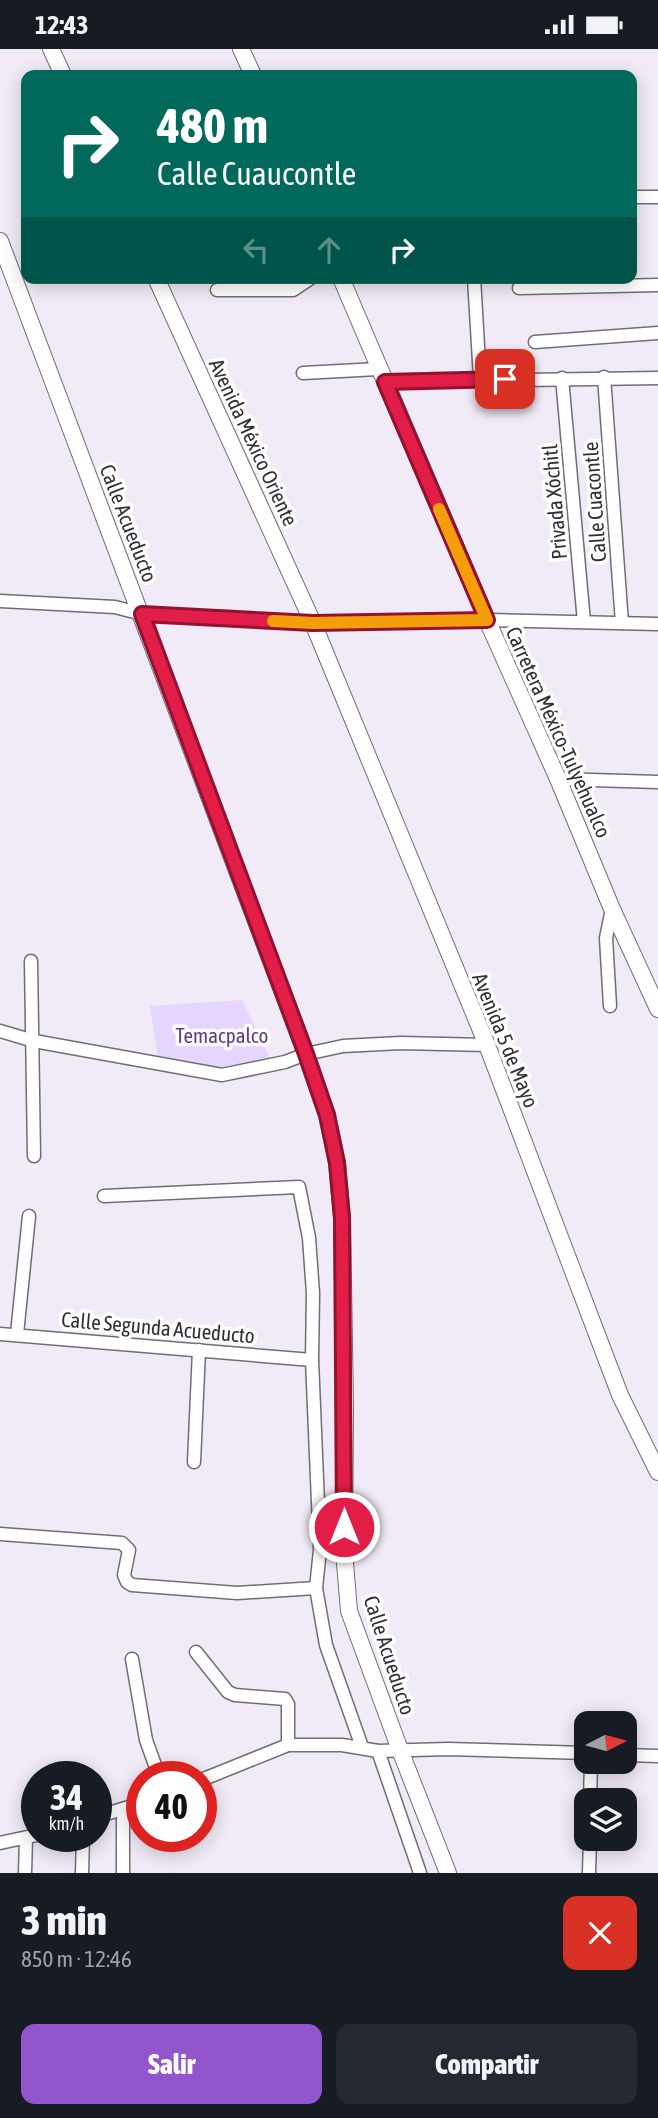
<!DOCTYPE html>
<html lang="es">
<head>
<meta charset="utf-8">
<style>
	:root { --surface:#171b24; --page:#242831; --text:#f1f3f6; --muted:#9ea1a6; --accent:#9255cc }
	body { margin:0; font-family:"Asap Condensed",sans-serif; background:var(--page); color:var(--text); height:100vh; display:flex; flex-direction:column; font-size:26px; white-space:nowrap }
	* { box-sizing:border-box; margin:0 }
	p { font-size:23px; color:var(--muted) }
	.icon { flex:none; width:38px; height:38px; fill:none; stroke:currentColor; stroke-width:2; stroke-linecap:round; stroke-linejoin:round }
	.map { position:relative; height:1824px; overflow:hidden }
	.sheet { display:flex; flex-direction:column; background:var(--surface); flex:1 }
	.sheet>* { flex:none }
	.guide { position:absolute; left:21px; top:21px; width:616px; height:214px; border-radius:14px; box-shadow:0 4px 18px #0003; background:#00695c; color:#fff; overflow:hidden }
	.needle { width:46px; rotate:84deg }
	.tools { position:absolute; left:574px; top:1662px; display:grid; gap:14px }
	.tools a { display:grid; place-items:center; width:63px; height:63px; border-radius:14px; background:var(--surface); box-shadow:0 4px 18px #0003; font-size:35px }
	.speed { position:absolute; left:21px; top:1712px; display:flex; gap:14px; font-size:35px; font-weight:700; text-align:center }
	.speed>* { display:grid; place-content:center; width:91px; height:91px; border-radius:50%; background:var(--surface); box-shadow:0 4px 18px #0003; line-height:1 }
	.speed small { font-size:18px; font-weight:400 }
	.speed .limit { border:10px solid #d22; background:#fff; color:#111 }
	.pin { position:absolute; display:grid; place-items:center; width:60px; height:60px; color:#fff; margin:-30px; border-radius:14px; box-shadow:0 4px 10px #0006 }
	.me { position:absolute; width:77px; margin:-38px; rotate:0deg; stroke-linejoin:round; filter:drop-shadow(0 0 5px #0008) }
	.turn { display:flex; align-items:center; gap:24px; height:147px; padding:0 21px; font-size:32px }
	.turn .icon { width:91px; height:91px; stroke-width:2.5 }
	.turn b { display:block; font-size:49px; line-height:60px }
	.lanes { display:flex; align-items:center; height:66px; padding:0 21px; background:#0003; justify-content:center; gap:35px; direction:ltr }
	.lanes .off { opacity:.35 }
	.round { display:grid; place-items:center; flex:none; width:74px; height:74px; border-radius:14px; background:var(--page) }
	.overview { display:flex; align-items:center; justify-content:space-between; height:119px; padding:0 21px }
	h1 { font-size:42px; font-weight:800; line-height:52px }
	.cta { display:flex; gap:14px; margin-top:auto; padding:14px 21px }
	.cta a { flex:1; height:80px; border-radius:14px; background:var(--accent); color:#fff; font-size:28px; font-weight:800; line-height:80px; text-align:center }
	.cta a+a { background:var(--page); color:var(--text) }
	.status { display:flex; justify-content:space-between; align-items:center; height:49px; padding:0 35px; background:var(--surface); direction:ltr }
	.status svg { height:19px; fill:currentColor }
	.map>svg:first-child { display:block }
	.green { fill:#e6d5fc }
	.lines { fill:none; stroke-linecap:round; stroke-linejoin:round }
	.street-casing { stroke:#716d77; stroke-width:15 }
	.secondary-casing { stroke:#716d77; stroke-width:18 }
	.street { stroke:#fff; stroke-width:12 }
	.secondary { stroke:#fff; stroke-width:16 }
	.route-casing { stroke:#92132f; stroke-width:18 }
	.route { stroke:#e11d48; stroke-width:12 }
	.slow { stroke:#f59e0b; stroke-width:12 }
	.labels { text-anchor:middle; dominant-baseline:central; stroke-width:7; stroke-linejoin:round; paint-order:stroke }
	.street-label { font-size:21px; fill:#312f33; stroke:#fff }
	.park-label { font-size:21px; fill:#63388b; stroke:#fff }
</style>
</head>
<body>
<div class="status"><b>12:43</b><svg viewBox="0 0 49 12"><path d="M0 12V9h3v3zM5 12V6h3v6zM10 12V3h3v9zM15 12V0h3v12zM26 1h20v11H26zM47 4h2v5h-2z"/></svg></div>
<div class="map">
<svg width="658" height="1824" viewBox="0 0 658 1824">
	<rect width="100%" height="100%" fill="#f0ebf6"/>
	<!-- green -->
	<path class="green" d="M242,951L270,1010L223,1020L158,1009L150,957Z"/>
	<g class="lines">
		<defs>
			<g id="street">
				<path d="M632,148H658"/>
				<path d="M474,229L480,330"/>
				<path d="M519,239L658,236"/>
				<path d="M217,241H293L311,229"/>
				<path d="M535,293L658,284"/>
				<path d="M303,324L378,320"/>
				<path d="M604,328L622,574"/>
				<path d="M562,329L584,573"/>
				<path d="M385,333L658,329"/>
				<path d="M0,552L115,558L142,565L313,574L487,571L658,575"/>
				<path d="M558,730L658,733"/>
				<path d="M31,912L34,1107"/>
				<path d="M610,957L606,889L612,860"/>
				<path d="M0,982L34,992L222,1026L285,1013L306,1005L343,997L400,994L487,996"/>
				<path d="M104,1147L299,1138L309,1189L313,1244L312,1311L320,1501L316,1539L326,1596L362,1698"/>
				<path d="M0,1285L312,1311"/>
				<path d="M17,1285L29,1167"/>
				<path d="M194,1413L199,1301"/>
				<path d="M0,1485L122,1494L129,1501L124,1526L127,1533L132,1536L237,1544L316,1539"/>
				<path d="M196,1603L228,1643L235,1646L285,1650L288,1655V1696"/>
				<path d="M132,1610L146,1691L159,1727"/>
				<path d="M378,1702L420,1824"/>
				<path d="M625,1706L658,1707"/>
				<path d="M201,1731L288,1696H342L378,1702L448,1700L586,1704"/>
				<path d="M590,1752L591,1713"/>
				<path d="M123,1760V1824"/>
				<path d="M96,1768L142,1754"/>
				<path d="M0,1794L37,1786"/>
				<path d="M25,1824L26,1789"/>
				<path d="M82,1824L83,1787"/>
				<path d="M589,1824L590,1790"/>
			</g>
			<g id="secondary">
				<path d="M51,0L63,26"/>
				<path d="M241,0L253,26"/>
				<path d="M0,192L306,1005L327,1066L337,1114L342,1169L345,1359L344,1502L349,1562L400,1701L448,1824"/>
				<path d="M156,229L313,574L487,996L620,1346L658,1423"/>
				<path d="M341,229L487,571L558,730L612,860L658,960"/>
			</g>
		</defs>
		<!-- street casing -->
		<use href="#street" class="street-casing"/>
		<!-- secondary casing -->
		<use href="#secondary" class="secondary-casing"/>
		<!-- street -->
		<use href="#street" class="street"/>
		<!-- secondary -->
		<use href="#secondary" class="secondary"/>
	</g>
	<g class="lines">
		<defs>
			<path id="route" d="M344,1478L342,1169L337,1114L327,1066L306,1005L142,565L313,574L487,571L385,333L505,330"/>
		</defs>
		<!-- route casing -->
		<use href="#route" class="route-casing"/>
		<!-- route -->
		<use href="#route" class="route"/>
		<!-- slow -->
		<path class="slow" d="M273,572L313,574L487,571L439,460"/>
	</g>
	<g class="labels">
		<!-- street labels -->
		<g class="street-label">
			<text transform="translate(254 393) rotate(65)">Avenida México Oriente</text>
			<text transform="translate(554 453) rotate(-95)">Privada Xóchitl</text>
			<text transform="translate(594 453) rotate(-94)">Calle Cuacontle</text>
			<text transform="translate(129 474) rotate(69)">Calle Acueducto</text>
			<text transform="translate(559 683) rotate(66)">Carretera México-Tulyehualco</text>
			<text transform="translate(506 991) rotate(68)">Avenida 5 de Mayo</text>
			<text transform="translate(158 1278) rotate(5)">Calle Segunda Acueducto</text>
			<text transform="translate(390 1606) rotate(72)">Calle Acueducto</text>
		</g>
		<!-- park labels -->
		<g class="park-label">
			<text x="222" y="986">Temacpalco</text>
		</g>
	</g>
</svg>
<div class="tools">
<a><svg class="needle" viewBox="-14 -14 28 28"><path d="M0-13l5 13h-10z" fill="#e53935"/><path d="M0 13l5-13h-10z" fill="#9ea1a6"/></svg></a>
<a><svg class="icon" aria-label="layers" viewBox="0 0 24 24"><path d="M12 4l9 5-9 5-9-5zM3 14l9 5 9-5"/></svg></a>
</div>
<div class="speed"><div>34<small>km/h</small></div><div class="limit">40</div></div>
<div class="pin" style="left:505px;top:330px;background:#d93025"><svg class="icon" aria-label="arrive" viewBox="0 0 24 24"><path d="M6 21V4h12l-3 4 3 4H6"/></svg></div>
<svg class="me" style="left:344px;top:1478px" viewBox="-20 -20 40 40"><circle r="17" fill="#e11d48" stroke="#fff" stroke-width="3"/><path d="M0-11L8 9 0 5-8 9z" fill="#fff"/></svg>
<div class="guide">
<div class="turn"><svg class="icon" aria-label="right" viewBox="0 0 24 24"><path d="M7 20v-9h11M14 6l5 5-5 5"/></svg><div><b>480 m</b>Calle Cuaucontle</div></div>
<div class="lanes"><svg class="icon off" aria-label="left" viewBox="0 0 24 24"><path d="M17 20v-9H6M10 6l-5 5 5 5"/></svg><svg class="icon off" aria-label="ahead" viewBox="0 0 24 24"><path d="M12 20V5M6 11l6-6 6 6"/></svg><svg class="icon" aria-label="right" viewBox="0 0 24 24"><path d="M7 20v-9h11M14 6l5 5-5 5"/></svg></div>
</div>
</div>
<section class="sheet">
<div class="overview"><div><h1>3 min</h1><p>850 m · 12:46</p></div><a class="round" style="background:#d93025;color:#fff"><svg class="icon" aria-label="close" viewBox="0 0 24 24"><path d="M6 6l12 12M18 6L6 18"/></svg></a></div>
<div class="cta"><a>Salir</a><a>Compartir</a></div>
</section>
</body>
</html>
